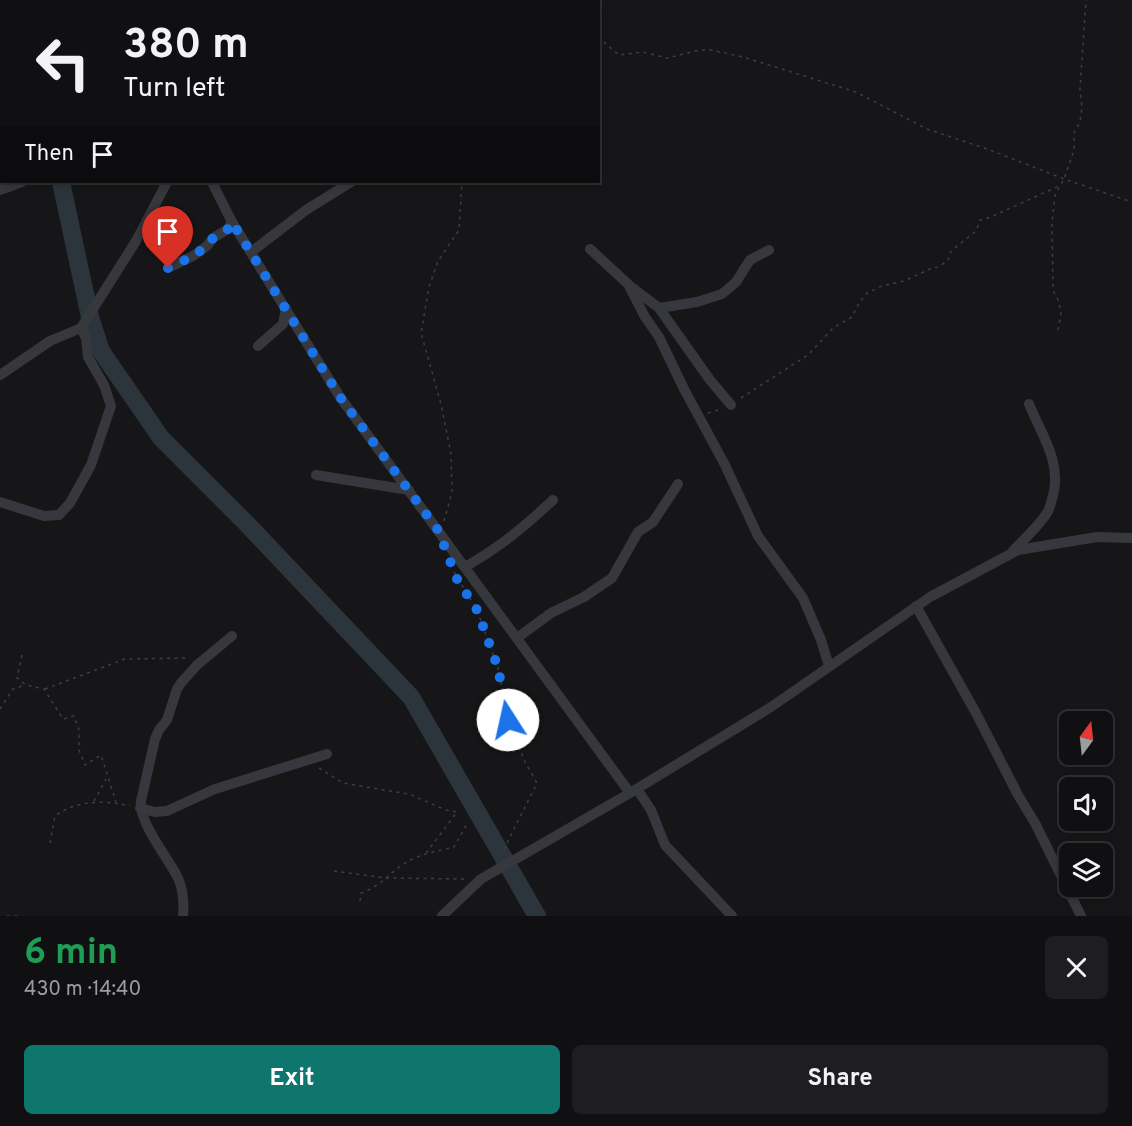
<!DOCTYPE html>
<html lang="en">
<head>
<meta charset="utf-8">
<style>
	:root { --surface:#101012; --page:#1e1e20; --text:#f1f3f6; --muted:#9c9d9f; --line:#303032; --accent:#0f766e }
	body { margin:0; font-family:Overpass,sans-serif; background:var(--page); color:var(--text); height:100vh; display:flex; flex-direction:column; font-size:22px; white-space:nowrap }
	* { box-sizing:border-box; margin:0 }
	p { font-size:20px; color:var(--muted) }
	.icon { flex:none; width:33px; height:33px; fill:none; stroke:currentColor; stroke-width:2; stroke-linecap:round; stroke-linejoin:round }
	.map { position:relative; height:916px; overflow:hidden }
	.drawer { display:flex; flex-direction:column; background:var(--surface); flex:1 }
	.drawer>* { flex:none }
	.hud { position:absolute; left:0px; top:0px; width:600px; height:183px; box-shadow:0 3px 9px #0003,0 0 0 2px var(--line); background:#101012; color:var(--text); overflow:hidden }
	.needle { width:39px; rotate:15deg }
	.fabs { position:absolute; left:1059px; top:711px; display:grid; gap:12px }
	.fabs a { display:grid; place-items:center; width:54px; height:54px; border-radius:9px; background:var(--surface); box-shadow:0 3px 9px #0003,0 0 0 2px var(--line); font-size:30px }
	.pin { position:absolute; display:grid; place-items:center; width:51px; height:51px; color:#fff; margin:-62px -26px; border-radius:50% 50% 50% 0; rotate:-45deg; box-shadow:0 0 6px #0007 }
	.pin .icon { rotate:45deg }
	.me { position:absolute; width:66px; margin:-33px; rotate:350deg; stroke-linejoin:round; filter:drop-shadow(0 0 4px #0008) }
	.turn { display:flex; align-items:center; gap:21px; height:126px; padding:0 24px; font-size:27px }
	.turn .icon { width:78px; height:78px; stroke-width:2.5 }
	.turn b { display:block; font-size:42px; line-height:51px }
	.then { display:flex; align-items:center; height:57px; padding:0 24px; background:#0003; gap:12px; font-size:22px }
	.round { display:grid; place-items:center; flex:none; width:63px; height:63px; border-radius:9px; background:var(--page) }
	.overview { display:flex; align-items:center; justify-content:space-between; height:102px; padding:0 24px }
	h1 { font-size:36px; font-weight:700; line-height:45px; color:#1e9e55 }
	.button { display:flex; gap:12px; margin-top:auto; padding:12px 24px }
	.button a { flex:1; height:69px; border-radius:9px; background:var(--accent); color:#fff; font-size:24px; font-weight:700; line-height:69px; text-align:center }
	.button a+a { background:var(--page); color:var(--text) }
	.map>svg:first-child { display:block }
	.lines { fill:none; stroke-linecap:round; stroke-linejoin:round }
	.river { stroke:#2c353c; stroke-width:18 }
	.path { stroke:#3d3f44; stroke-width:1.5; stroke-dasharray:3 4.5; stroke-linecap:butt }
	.minor { stroke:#37383d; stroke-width:10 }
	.route { stroke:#1a73e8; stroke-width:10; stroke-dasharray:0 18 }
</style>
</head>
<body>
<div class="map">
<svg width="1132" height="916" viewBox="0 0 1132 916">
	<rect width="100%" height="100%" fill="#161618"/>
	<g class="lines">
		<!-- river -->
		<g class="river">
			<path d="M0,93L2,95"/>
			<path d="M61,182L90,317L101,351L161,438L247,524L411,697L537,916"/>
		</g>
		<!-- path -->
		<g class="path">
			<path d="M356,0L358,2"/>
			<path d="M509,0L510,2"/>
			<path d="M147,2L148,0"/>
			<path d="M202,2V0"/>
			<path d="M388,2L393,0"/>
			<path d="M397,2L400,0"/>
			<path d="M458,2V0"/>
			<path d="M598,37L619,55L643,52L667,58L700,50H711L743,57L856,92L927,129L990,150L1064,179L1132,202"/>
			<path d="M1058,330L1061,314L1059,302L1053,290L1052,223L1055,195L1064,179L1074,150V133L1080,122L1082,107L1080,89L1086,0"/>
			<path d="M741,398L808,355L833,328L852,317L859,303L867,293L882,286L904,281L932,268L939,267L948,260L951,251L976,231L980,220L991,217L1061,185"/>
			<path d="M708,413L721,409"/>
			<path d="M444,521L452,492L451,454L441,404L421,333L429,287L438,261L459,230L462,182"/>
			<path d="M454,572L477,610L498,668L508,720L525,762L537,783L502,853"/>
			<path d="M22,655L17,678L26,685L44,689L63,719L74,716L79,730V750L85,765L101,755L116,802"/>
			<path d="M45,689L125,659L188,658"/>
			<path d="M0,709L13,689L25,685"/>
			<path d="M319,768L343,783L409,794L446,810L457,812L424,856"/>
			<path d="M94,801L106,779"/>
			<path d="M50,843L55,816C76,800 105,800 130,806"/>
			<path d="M334,871L386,878L465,879"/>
			<path d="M360,901L361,893C383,885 386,875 404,864C418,854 438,851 454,847L467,824"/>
			<path d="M7,916H19"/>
		</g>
		<!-- minor -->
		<g class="minor">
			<path d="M102,0L103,2"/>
			<path d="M212,182L232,222L340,397L630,793L481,879L442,916"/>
			<path d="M0,190L22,182"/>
			<path d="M590,249L628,284L645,317L659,337L684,389L725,465L758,536L803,598L821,640L829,666"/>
			<path d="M251,252L306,210L351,182"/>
			<path d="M168,268L193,256L207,246L213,238L228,229L232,222"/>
			<path d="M630,286L659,308L710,380L731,405"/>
			<path d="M659,308L697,302L722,294L736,282L750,260L769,250"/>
			<path d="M258,346L283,324L286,308"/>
			<path d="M0,375L50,341L81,328L136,241L167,182"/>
			<path d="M316,475L409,490"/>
			<path d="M0,502L44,516L59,515L70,503L91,465L111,406L104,385L88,357L86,338L81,328"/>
			<path d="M1013,551C1024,539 1038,527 1047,513C1050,509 1051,501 1053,496C1062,462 1041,434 1029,404"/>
			<path d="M465,567C500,547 524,527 553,500"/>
			<path d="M916,606L976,713L1018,795L1035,823L1081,916"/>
			<path d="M517,638L551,613L584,597L612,578L638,532L653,522L678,484"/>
			<path d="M637,789L651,810L665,845L732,916"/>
			<path d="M630,793L771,707L930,597L1018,550L1097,537L1132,538"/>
			<path d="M140,808L155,812L167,811L215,789L327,754"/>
			<path d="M183,916C184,904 183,889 178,878C169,859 138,822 141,801L155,739L159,730L167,720L177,689L181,683L197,665L232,636"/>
		</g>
	</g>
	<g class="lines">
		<!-- route -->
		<path class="route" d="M168,268L193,256L207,246L213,238L228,229L232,222L340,397L438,530L457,579L477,610L484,629L498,668L508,720"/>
	</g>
</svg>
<div class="fabs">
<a><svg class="needle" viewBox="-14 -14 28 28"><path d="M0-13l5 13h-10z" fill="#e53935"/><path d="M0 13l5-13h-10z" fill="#9c9d9f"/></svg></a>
<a><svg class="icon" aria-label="sound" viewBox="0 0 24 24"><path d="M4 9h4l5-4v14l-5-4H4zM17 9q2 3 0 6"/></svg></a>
<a><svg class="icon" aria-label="layers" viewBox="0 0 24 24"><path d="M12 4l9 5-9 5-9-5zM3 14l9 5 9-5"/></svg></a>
</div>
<div class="pin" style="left:168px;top:268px;background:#d93025"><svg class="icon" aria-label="arrive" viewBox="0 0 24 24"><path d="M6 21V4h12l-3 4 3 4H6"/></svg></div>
<svg class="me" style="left:508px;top:720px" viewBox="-20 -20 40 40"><circle r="19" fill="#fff"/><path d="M0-13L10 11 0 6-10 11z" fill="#1a73e8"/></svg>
<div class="hud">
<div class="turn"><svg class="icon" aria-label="left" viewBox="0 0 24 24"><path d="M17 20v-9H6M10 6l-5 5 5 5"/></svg><div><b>380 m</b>Turn left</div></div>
<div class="then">Then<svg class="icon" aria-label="arrive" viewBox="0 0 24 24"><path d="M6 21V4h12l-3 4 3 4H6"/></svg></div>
</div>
</div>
<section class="drawer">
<div class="overview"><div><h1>6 min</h1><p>430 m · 14:40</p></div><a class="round"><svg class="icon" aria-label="close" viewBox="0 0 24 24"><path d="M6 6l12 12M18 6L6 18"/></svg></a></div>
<div class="button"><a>Exit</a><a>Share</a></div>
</section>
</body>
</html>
